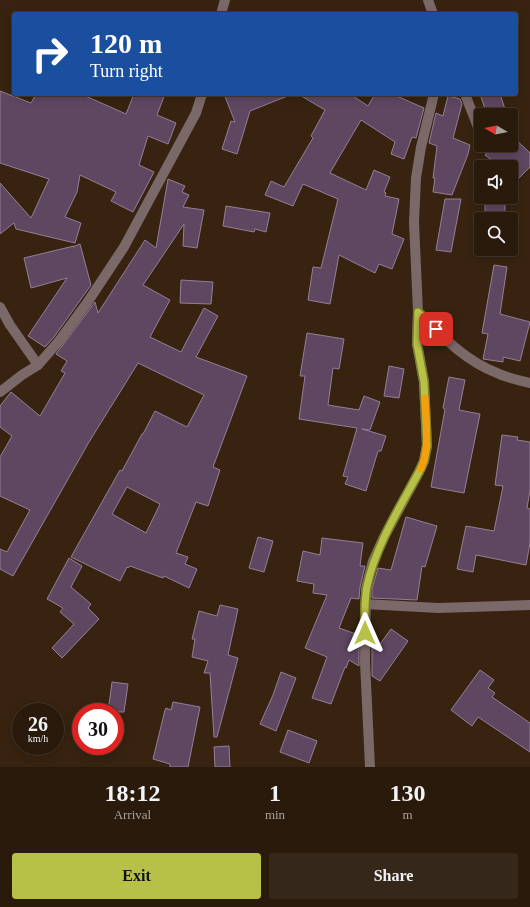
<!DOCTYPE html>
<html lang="en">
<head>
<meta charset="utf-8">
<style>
	:root { --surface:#291a0c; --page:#35271a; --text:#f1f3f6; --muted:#a5a19d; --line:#45382d; --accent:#b8c147 }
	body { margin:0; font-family:"Times New Roman",serif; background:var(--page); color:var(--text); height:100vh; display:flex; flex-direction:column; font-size:15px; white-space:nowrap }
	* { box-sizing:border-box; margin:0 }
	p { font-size:13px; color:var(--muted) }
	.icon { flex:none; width:22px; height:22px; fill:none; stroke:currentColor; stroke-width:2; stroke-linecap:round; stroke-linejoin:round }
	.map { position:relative; height:767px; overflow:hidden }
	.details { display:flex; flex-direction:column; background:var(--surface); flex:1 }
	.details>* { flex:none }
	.guide { position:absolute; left:12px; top:12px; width:506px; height:84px; border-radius:4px; box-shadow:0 2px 10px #0003,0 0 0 1px var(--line); background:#1a4fa0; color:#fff; overflow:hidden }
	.needle { width:26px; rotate:280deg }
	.tools { position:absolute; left:474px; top:108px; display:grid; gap:8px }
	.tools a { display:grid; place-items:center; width:44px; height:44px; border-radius:4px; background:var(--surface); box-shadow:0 2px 10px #0003,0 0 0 1px var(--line); font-size:20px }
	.speed { position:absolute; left:12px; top:703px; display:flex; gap:8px; font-size:20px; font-weight:700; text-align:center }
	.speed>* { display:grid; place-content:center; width:52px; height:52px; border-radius:50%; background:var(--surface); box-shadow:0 2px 10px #0003,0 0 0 1px var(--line); line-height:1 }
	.speed small { font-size:10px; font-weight:400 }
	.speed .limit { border:6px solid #d22; background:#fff; color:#111 }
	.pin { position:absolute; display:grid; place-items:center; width:34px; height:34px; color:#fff; margin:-17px; border-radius:8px; box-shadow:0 2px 6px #0006 }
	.me { position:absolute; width:44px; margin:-22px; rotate:0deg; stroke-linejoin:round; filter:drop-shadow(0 0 3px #0008) }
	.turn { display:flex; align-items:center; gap:14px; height:84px; padding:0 12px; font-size:18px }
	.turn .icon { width:52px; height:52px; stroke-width:2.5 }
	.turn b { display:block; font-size:28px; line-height:34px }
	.eta { display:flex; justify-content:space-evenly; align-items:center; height:68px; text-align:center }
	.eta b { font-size:24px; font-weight:800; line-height:28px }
	.primary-button { display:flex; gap:8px; margin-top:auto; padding:8px 12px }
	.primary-button a { flex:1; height:46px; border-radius:4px; background:var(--accent); color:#111; font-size:16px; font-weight:800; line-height:46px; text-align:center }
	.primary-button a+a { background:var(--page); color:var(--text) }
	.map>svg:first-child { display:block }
	.building { fill:#5f4762; stroke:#957f97; fill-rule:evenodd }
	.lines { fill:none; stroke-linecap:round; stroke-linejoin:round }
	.minor { stroke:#7b6869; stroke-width:10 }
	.route-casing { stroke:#787d2e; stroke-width:10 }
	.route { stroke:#b8c147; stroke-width:7 }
	.slow { stroke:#f59e0b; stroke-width:7 }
</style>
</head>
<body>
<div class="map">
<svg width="530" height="767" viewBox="0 0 530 767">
	<rect width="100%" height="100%" fill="#372310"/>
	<!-- building -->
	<g class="building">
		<path d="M0,91L31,103L36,94H81L126,114L134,94H165L157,115L176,123L168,144L148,136L139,165L154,172L133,212L111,201L116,192L80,175L77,192L65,217L81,223L75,243L16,229L14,223L0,234V183L31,218L49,179L0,163Z"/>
		<path d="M224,94H289L290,95L250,111L237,154L222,149L231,121L235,122Z"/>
		<path d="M298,94H350L368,106L375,94H392L424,108L416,138L412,137L404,159L391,154L395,142L361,120L331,171L330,173L366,190L374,170L390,177L384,192L386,193L385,196L399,199L392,234L404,239L392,269L379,264L375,273L339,255L330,304L308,300L313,267L321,268L338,199L303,184L293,206L265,195L271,181L284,187L313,138L311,136L325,110Z"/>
		<path d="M480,94H500L507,115H487Z"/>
		<path d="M448,96L460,99L462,104L453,138L470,145L468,154L452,195L433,192L435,178H433L437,146L429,143L436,113L443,116Z"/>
		<path d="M511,135L530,153V167L519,178L511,170V167H507L504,164L505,167H501L485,155L489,150L484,145H511Z"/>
		<path d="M168,179L185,186L182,192L189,195L183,207L204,210L197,248L183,246L184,224L143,285L170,300L150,337L181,352L204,308L218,316L196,357L247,376L213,467L220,470L208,506L196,502L176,553L188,557L185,564L197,569L189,588L164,576L163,578L130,566L128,568L127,567L120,581L71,557L120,470L122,471L142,434H143L155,411L187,427L204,395L138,363L89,442L13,576L0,569V549L7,552L30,510L0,496V457L12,436L0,427V406L11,392L40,416L65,373L61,371L67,361L56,354L95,302L98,313L145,240L156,248ZM127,487L160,504L146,533L112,514Z"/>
		<rect x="485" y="198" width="20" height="19"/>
		<path d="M445,199H461L451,252L436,250Z"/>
		<path d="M226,206L270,213L266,232L255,229L254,232L223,226Z"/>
		<path d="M80,244L91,285L54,337L45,347L28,336L67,278L31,288L24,258L74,246L73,247Z"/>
		<path d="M494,265L507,267L500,314L530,322L520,361L503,357V362L483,359L488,334L482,333Z"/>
		<path d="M181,280L213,282L211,304L180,303Z"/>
		<path d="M307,333L344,339L339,369L333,368L328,405L359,410L364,396L380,402L370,430L362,429L386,436L381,451H378L366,491L345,484L348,477L343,476L357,428L299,419L305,376H300Z"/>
		<path d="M389,366L404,369L399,398L384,396Z"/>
		<path d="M449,377L465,380L459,410L480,414L464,493L431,487L445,409L443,408Z"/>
		<path d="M502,435L518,437L517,440L530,442V490L527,508L530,509V543L526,565L476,555L473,572L457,569L466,526L494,531L503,486L495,485Z"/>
		<path d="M406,517L437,526L425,567L422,566L417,600L372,598V589L378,568L391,570Z"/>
		<path d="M258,537L273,541L264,572L249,568Z"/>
		<path d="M322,538L363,543L360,566H365L360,587L359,599L351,598L339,628L359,635V666L349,660L346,668L345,667L331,704L312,698L327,657L305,648L327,595L313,593L314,584L297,581L303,551L320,555Z"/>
		<path d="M69,558L82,566L71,587L91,604L88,608L99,619L62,658L52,648L74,624L60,612L63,608L47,599Z"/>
		<path d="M220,605L238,609L228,655L238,658L217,737H214L210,673H204L208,661L192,657L195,639H192L199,611L217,616Z"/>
		<path d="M391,629L408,641L380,681L372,676V640L380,644Z"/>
		<path d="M480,670L494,680L488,688L495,693L492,697L530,723V752L478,717L472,726L451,710Z"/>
		<path d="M281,672L296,678L276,731L260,724L273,695Z"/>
		<path d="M112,682L128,684L124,712H108Z"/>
		<path d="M173,702L200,707L188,767H170V764L153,759L165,710L166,708L171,710Z"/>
		<path d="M288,730L317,741L309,763L280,752Z"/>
		<path d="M229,746L230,767H215L214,747Z"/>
	</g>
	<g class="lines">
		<!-- minor -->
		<g class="minor">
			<path d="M428,0L433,14"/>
			<path d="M221,14L225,0"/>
			<path d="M465,94L481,135"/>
			<path d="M0,307L10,325L38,365"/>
			<path d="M418,312C442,336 465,361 497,373C507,378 519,380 530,383"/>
			<path d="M0,392L22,375L38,365L59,341L87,303L124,247L196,113L202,94"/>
			<path d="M365,604L438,608L530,605"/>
			<path d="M370,767L365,662L366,588L373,561L384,537L419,472L424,461L427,445L424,382L417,343L418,312L414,222L416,178L421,147L434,94"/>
		</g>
	</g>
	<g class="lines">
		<defs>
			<path id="route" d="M365,633C365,618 364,601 367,586C376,545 399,509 419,472L424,461L427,446L424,382L417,344L418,312L436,329"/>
		</defs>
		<!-- route casing -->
		<use href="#route" class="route-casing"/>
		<!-- route -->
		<use href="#route" class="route"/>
		<!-- slow -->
		<path class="slow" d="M421,469C430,446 426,422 425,398"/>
	</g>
</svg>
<div class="tools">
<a><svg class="needle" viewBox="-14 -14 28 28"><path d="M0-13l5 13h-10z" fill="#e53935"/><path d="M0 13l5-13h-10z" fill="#a5a19d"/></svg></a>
<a><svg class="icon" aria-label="sound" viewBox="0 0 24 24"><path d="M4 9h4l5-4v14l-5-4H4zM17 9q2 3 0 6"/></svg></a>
<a><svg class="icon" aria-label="search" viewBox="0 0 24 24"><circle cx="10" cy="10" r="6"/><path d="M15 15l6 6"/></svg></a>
</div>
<div class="speed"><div>26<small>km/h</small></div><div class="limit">30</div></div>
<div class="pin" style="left:436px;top:329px;background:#d93025"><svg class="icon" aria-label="arrive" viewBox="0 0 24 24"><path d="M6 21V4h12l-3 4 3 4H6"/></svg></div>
<svg class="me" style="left:365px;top:633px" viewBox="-20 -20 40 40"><path d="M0-17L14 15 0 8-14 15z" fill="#b8c147" stroke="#fff" stroke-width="4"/></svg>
<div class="guide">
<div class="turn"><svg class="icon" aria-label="right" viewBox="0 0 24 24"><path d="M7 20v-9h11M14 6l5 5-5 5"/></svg><div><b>120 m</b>Turn right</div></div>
</div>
</div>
<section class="details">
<div class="eta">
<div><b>18:12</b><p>Arrival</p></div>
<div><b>1</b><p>min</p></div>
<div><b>130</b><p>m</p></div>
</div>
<div class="primary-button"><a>Exit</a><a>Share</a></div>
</section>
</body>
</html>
